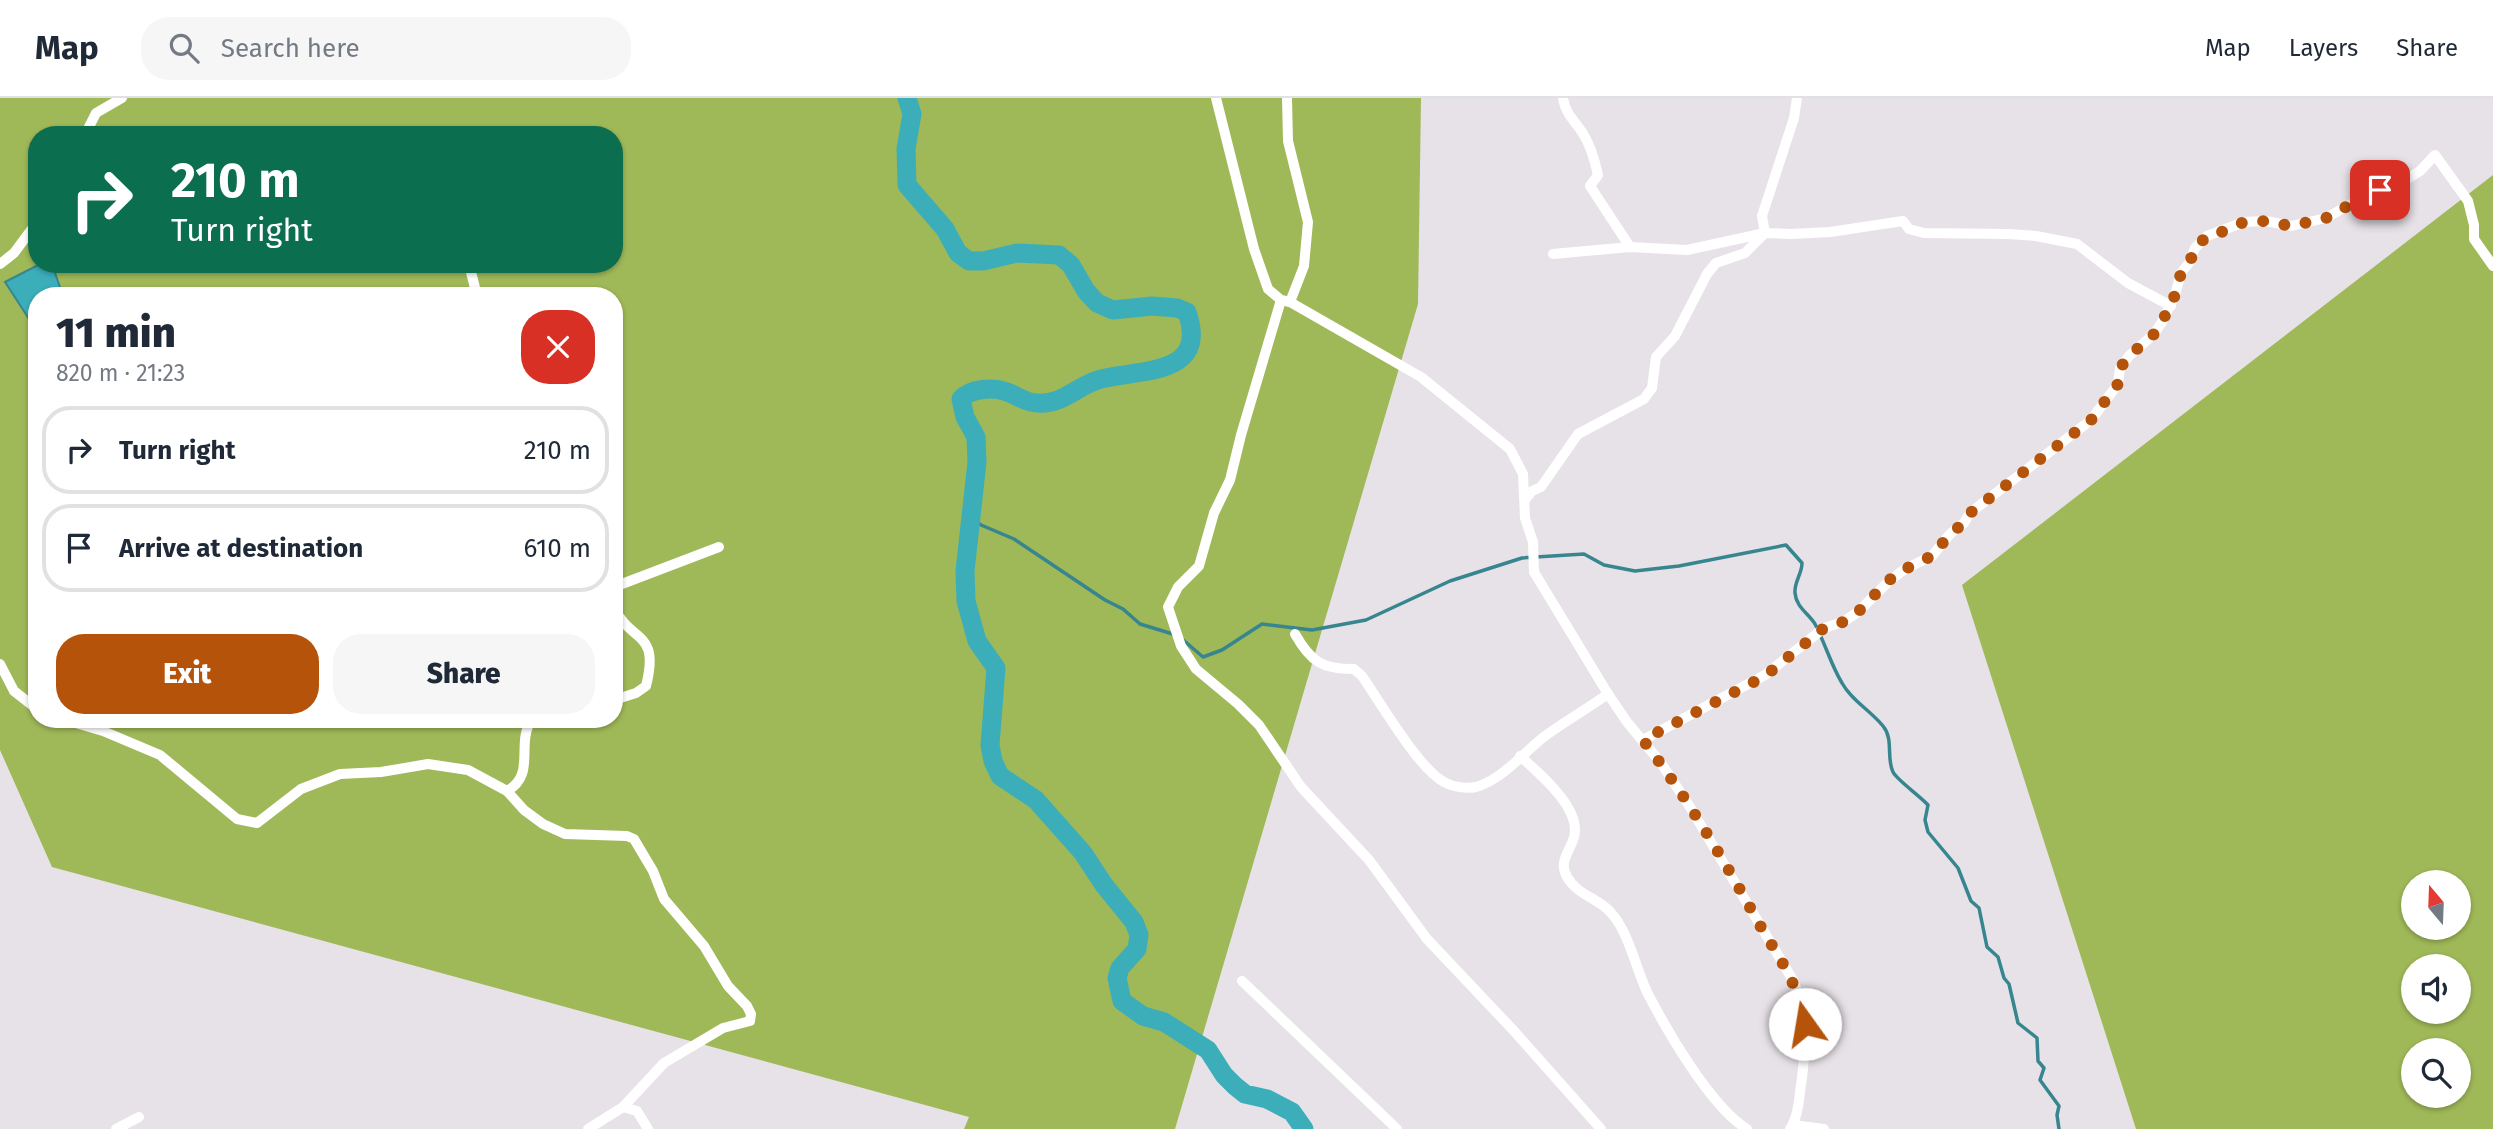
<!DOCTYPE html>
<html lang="en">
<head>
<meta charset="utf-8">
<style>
	:root { --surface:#fff; --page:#f6f6f7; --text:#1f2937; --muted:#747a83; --line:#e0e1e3; --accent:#b45309 }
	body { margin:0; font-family:"Fira Sans",sans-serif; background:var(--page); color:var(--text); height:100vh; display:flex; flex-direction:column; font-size:26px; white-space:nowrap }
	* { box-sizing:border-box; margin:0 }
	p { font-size:23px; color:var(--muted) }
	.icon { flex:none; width:38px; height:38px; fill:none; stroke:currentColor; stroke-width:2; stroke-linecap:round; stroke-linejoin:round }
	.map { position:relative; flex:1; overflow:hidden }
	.drawer { position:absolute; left:28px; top:189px; width:595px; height:441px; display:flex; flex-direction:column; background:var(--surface); border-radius:28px; box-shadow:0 2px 5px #0004 }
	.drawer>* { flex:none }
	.hud { position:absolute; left:28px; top:28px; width:595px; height:147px; border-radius:28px; box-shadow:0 2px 5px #0004; background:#0b6e4f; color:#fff; overflow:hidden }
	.needle { width:46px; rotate:341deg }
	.controls { position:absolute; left:2401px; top:772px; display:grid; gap:14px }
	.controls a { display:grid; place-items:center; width:70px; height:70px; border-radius:50%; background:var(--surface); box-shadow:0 2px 5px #0004; font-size:35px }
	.pin { position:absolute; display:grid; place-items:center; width:60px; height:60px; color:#fff; margin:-30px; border-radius:14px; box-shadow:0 4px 10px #0006 }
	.me { position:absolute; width:77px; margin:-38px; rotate:347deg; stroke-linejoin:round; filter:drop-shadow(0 0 5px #0008) }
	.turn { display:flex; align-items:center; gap:24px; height:147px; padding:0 28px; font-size:32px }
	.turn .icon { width:91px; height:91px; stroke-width:2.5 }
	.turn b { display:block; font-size:49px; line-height:60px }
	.round { display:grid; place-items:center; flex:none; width:74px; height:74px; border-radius:28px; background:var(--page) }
	.summary { display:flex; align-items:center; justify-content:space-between; height:119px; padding:0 28px }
	h1 { font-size:42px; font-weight:800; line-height:52px }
	.action { display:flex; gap:14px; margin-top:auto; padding:14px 28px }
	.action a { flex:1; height:80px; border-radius:28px; background:var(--accent); color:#fff; font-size:28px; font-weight:800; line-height:80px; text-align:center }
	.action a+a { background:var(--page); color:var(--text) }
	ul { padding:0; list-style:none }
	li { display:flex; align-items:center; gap:21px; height:88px; margin:0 14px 10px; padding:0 14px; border:4px solid var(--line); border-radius:28px }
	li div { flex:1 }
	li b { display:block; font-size:26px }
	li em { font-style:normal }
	header { display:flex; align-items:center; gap:42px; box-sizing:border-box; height:98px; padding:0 35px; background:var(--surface); border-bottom:2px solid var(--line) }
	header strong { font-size:33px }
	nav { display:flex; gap:38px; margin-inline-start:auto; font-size:24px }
	.search { width:490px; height:63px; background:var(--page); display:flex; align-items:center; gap:18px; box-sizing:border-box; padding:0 24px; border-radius:28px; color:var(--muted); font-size:26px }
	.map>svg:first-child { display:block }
	.forest { fill:#9fb858; fill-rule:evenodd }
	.water { fill:#3caeba; stroke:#37868f; stroke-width:2 }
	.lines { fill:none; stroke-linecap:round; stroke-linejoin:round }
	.stream { stroke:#37868f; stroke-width:3.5 }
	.river { stroke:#3caeba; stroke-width:19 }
	.minor { stroke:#fff; stroke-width:10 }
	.route { stroke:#b45309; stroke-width:12; stroke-dasharray:0 21.6 }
</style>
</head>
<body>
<header>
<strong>Map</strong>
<div class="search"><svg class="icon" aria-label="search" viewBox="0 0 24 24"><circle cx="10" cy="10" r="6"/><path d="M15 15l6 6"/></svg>Search here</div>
<nav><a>Map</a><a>Layers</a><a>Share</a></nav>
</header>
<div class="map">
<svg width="2493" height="1031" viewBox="0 0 2493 1031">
	<rect width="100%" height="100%" fill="#e7e2e7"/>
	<!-- forest -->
	<g class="forest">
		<path d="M0,0H1421L1418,206L1175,1031H964L969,1019L52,769L0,652ZM37,37H614V166H37ZM37,198H614V621H37Z"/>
		<path d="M2493,77V1031H2136L1962,487ZM2413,784H2459V830H2413ZM2413,868H2459V914H2413ZM2413,952H2459V998H2413Z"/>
	</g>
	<!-- water -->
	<path class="water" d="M40,166H52L63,198H37V217L29,221L5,184Z"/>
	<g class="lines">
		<!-- stream -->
		<g class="stream">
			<path d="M971,418L981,427L1014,441L1105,502L1123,511L1140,526L1176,537"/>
			<path d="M1182,541L1203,559L1222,552L1262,526L1312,532L1366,522L1450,483L1522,460L1584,456L1604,467L1635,473L1679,468L1786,447L1802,465C1802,476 1794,484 1795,495C1796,509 1809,516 1815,526C1825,545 1831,567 1842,585C1852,603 1870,612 1883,628C1894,641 1886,660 1893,674C1897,682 1920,698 1928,707L1925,722L1928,734L1958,770L1971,803L1979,810L1987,849L1998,859L2004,880L2009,886L2018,925L2037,940L2038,963L2044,970L2040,982L2059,1008L2057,1017L2059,1031"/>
		</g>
		<!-- river -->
		<path class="river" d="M907,0L912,16L906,51L907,87L945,131L958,155L969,163H983L1017,155L1059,157L1071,167L1086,193L1097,205L1113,212L1152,208L1177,210L1187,214C1209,278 1142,271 1101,281C1077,287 1064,307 1037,305C1026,305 1016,297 1007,294C993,289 971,290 961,301L965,319L976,339L977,364L965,473L966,503L977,543L996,570L990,647L993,663L1000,678L1036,702L1083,755L1104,787L1134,824L1139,837L1137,851L1120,870L1117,880L1122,903L1143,918L1164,924L1208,952L1224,977L1235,988L1245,996L1267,1001L1292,1014L1304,1031"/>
		<!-- minor -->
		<g class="minor">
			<path d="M1216,0L1254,151L1268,191L1281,202L1290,204L1421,279L1510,351L1523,376L1525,420L1533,444L1534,474L1608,596L1627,624L1661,665L1690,709L1794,884C1808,921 1806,955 1800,994C1799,1005 1797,1021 1790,1031"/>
			<path d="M1287,0L1288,43L1308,124L1304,168L1290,204"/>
			<path d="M1563,0C1565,15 1574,22 1582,34C1590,46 1595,63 1598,77L1590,88L1630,149"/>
			<path d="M85,37L96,15L122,0"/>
			<path d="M1553,156L1630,149L1687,152L1765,135L1762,118L1794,20L1797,0"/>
			<path d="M0,166L14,155L37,124"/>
			<path d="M469,166L477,198"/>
			<path d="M1281,202L1241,337L1230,382L1214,415L1199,468L1178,489L1168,509L1181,548L1196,571L1238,606L1259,627L1301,689L1369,762L1427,841L1514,933L1601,1031"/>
			<path d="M1525,402L1532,393L1541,389L1578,336L1644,301L1652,290L1656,259L1675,238L1707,176L1716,165L1745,155L1765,135L1791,136L1830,134L1903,123L1909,131L1924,135L2008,136L2036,138L2077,146L2128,185L2171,208"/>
			<path d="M614,489L719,449"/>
			<path d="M614,510C632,546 660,532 646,588L636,595L614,602"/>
			<path d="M1295,536C1311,564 1322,571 1354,571L1362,578C1380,604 1419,671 1444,684C1453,689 1466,691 1476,689C1502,682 1524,654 1545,638C1566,623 1588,610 1608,596"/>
			<path d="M0,566L14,593L37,611"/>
			<path d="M62,621L103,633L160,657L237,721L257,725L301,691L340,676L381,674L428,666L468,672L507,693L524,712L543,726L565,736L627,738L634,741L653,773L664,801L704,848L728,888L747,908L751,916L750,923L723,930L664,965L623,1009L637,1013L648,1031"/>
			<path d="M1643,642L1765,577L1824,530L1843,524L1858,514L1889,483L1905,471L1932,458L1950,436L1964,425L1970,415L2091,322L2118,286L2120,270L2129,258L2154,236L2162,224L2175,197L2181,175L2189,165L2195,150L2207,138L2244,124L2266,123L2291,128L2326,120L2367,97L2399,86L2420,73L2435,57L2468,103L2474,127V141L2493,168"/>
			<path d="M1520,658C1539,675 1582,711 1574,739C1570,754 1558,763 1567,779C1578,798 1601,801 1612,816C1629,835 1636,871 1647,894C1667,933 1711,1009 1747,1031"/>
			<path d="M507,693C537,676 515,646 532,621"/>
			<path d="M1242,883L1397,1031"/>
			<path d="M1793,1027L1824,1031"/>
			<path d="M116,1031L139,1019"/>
			<path d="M588,1031L623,1009"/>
		</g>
	</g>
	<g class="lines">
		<!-- route -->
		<path class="route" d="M1805,926C1799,883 1773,852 1753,815C1720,755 1685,697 1643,642L1765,578L1824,530L1843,524L1858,514L1888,483L1905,471L1932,458L1950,436L1964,425L1970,415L2091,322L2118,286L2120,270L2129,258L2154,236L2162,224L2175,197L2181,175L2189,166L2195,150L2207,138L2225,133L2244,124L2266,123L2291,128L2326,120L2367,97L2380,92"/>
	</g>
</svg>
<div class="controls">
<a><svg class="needle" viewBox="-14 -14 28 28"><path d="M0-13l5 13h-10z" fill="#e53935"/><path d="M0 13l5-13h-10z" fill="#747a83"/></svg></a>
<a><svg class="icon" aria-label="sound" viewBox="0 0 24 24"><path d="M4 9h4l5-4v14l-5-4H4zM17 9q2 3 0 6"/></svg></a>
<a><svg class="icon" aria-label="search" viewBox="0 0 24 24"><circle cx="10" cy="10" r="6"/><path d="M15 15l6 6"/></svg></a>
</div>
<div class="pin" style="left:2380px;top:92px;background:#d93025"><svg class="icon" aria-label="arrive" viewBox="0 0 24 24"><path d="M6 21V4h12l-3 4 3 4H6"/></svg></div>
<svg class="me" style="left:1805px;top:926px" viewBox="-20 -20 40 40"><circle r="19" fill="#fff"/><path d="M0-13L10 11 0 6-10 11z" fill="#b45309"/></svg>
<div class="hud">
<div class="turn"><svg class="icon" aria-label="right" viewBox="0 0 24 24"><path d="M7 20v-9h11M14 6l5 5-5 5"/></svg><div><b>210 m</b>Turn right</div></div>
</div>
<section class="drawer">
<div class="summary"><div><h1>11 min</h1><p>820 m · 21:23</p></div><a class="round" style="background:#d93025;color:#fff"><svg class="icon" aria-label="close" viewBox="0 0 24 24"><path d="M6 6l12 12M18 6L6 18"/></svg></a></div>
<ul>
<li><svg class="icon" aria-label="right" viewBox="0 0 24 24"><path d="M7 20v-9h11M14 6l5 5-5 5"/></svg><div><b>Turn right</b></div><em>210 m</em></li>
<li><svg class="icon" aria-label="arrive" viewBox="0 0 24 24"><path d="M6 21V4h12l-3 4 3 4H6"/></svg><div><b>Arrive at destination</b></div><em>610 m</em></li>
</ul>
<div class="action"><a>Exit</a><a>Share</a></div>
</section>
</div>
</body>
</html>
